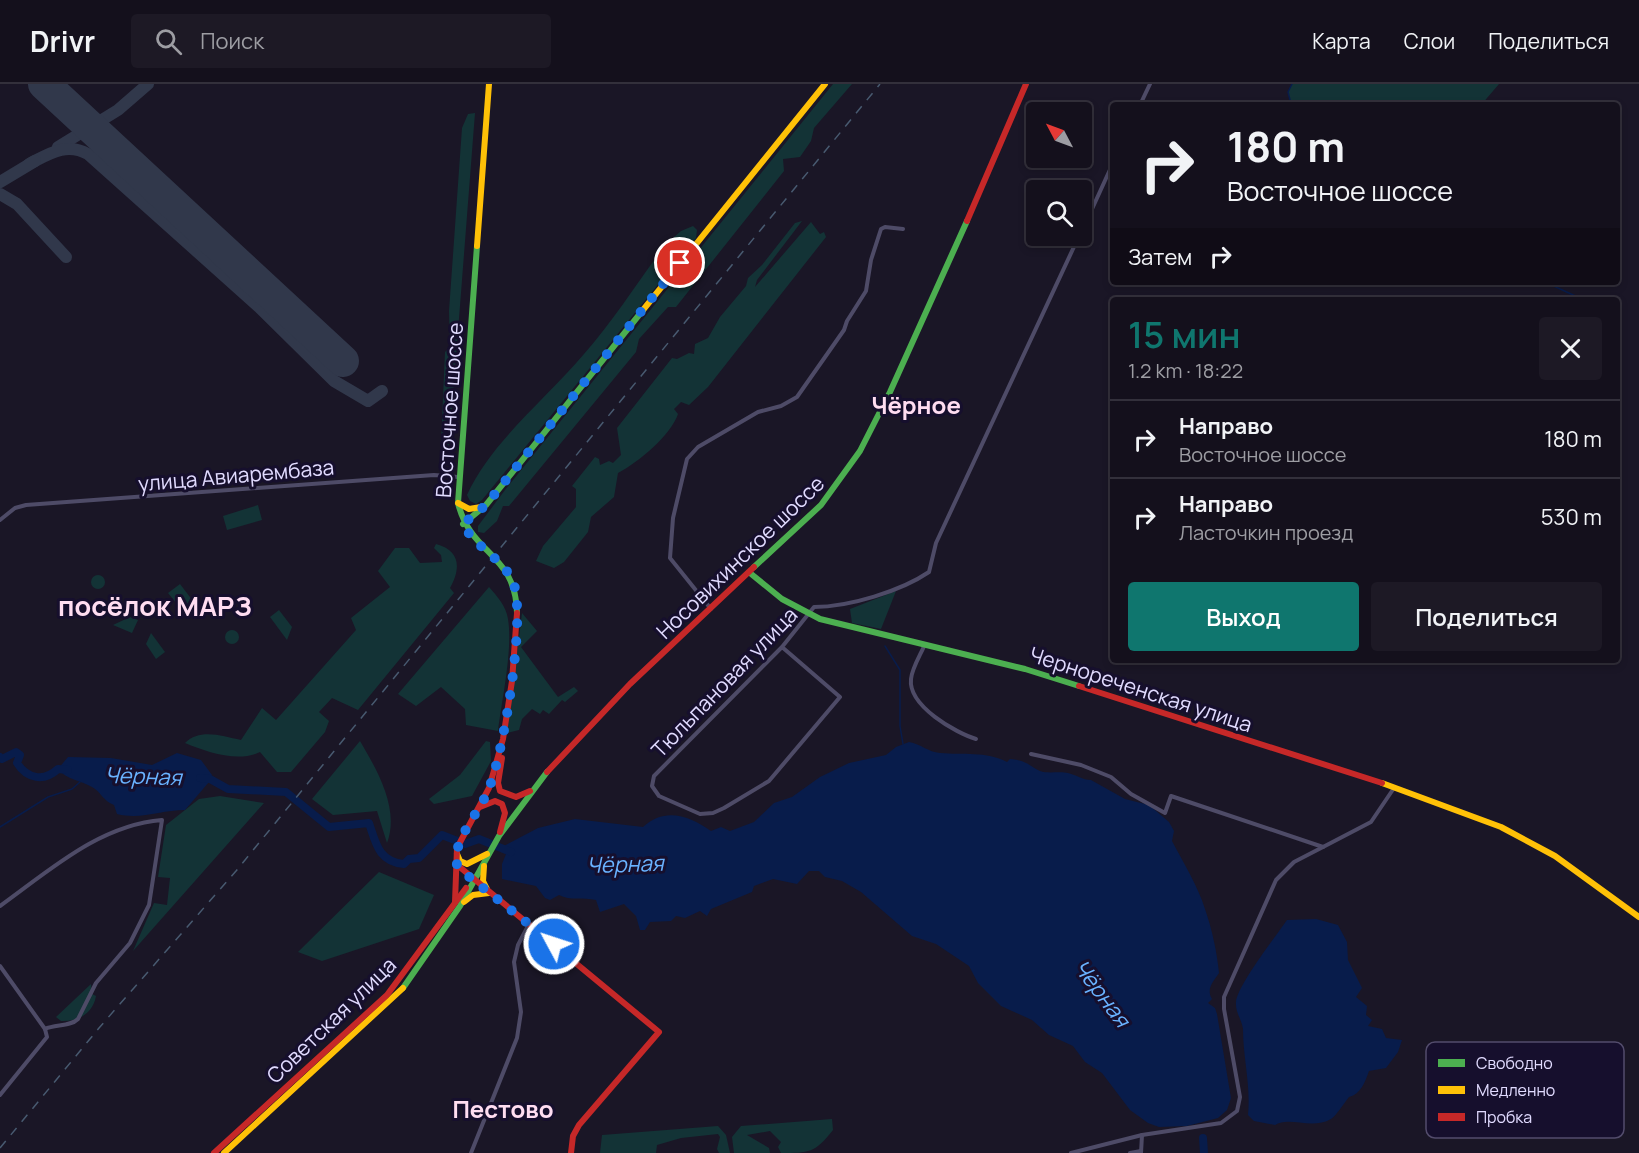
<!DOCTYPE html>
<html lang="ru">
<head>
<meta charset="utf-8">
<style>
	:root { --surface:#14101c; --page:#1d1925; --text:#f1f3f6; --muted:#9d9da3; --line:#33303b; --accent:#0f766e }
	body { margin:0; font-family:Manrope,sans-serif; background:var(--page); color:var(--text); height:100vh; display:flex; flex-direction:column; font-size:22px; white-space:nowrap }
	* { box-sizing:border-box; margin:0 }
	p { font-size:20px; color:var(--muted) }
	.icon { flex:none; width:33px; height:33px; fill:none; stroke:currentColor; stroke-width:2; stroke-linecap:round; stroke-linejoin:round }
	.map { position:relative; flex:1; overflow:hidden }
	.drawer { position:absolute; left:1110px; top:213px; width:510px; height:366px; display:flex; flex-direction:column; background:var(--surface); border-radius:6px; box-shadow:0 3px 9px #0003,0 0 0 2px var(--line) }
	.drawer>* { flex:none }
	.hud { position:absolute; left:1110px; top:18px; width:510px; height:183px; border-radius:6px; box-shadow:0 3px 9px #0003,0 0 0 2px var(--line); background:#14101c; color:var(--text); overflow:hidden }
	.needle { width:39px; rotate:311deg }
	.buttons { position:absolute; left:1026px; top:18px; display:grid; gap:12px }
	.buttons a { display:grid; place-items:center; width:66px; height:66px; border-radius:6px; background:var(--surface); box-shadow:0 3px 9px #0003,0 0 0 2px var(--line); font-size:30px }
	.pin { position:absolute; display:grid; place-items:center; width:51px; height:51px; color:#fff; margin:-26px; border:3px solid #fff; border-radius:50%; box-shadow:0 2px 6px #0007 }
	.me { position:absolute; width:66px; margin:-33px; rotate:310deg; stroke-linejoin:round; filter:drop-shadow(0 0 4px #0008) }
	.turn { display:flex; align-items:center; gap:21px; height:126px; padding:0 18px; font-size:27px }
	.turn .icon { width:78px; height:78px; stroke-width:2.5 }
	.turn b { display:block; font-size:42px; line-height:51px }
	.then { display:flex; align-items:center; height:57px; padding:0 18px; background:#0003; gap:12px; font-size:22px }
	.round { display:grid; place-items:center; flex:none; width:63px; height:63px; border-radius:6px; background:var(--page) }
	.headline { display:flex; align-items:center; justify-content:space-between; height:102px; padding:0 18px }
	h1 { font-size:36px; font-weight:600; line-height:45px; color:var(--accent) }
	.primary-button { display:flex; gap:12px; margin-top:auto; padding:12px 18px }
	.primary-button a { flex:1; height:69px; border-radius:6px; background:var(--accent); color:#fff; font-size:24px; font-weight:600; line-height:69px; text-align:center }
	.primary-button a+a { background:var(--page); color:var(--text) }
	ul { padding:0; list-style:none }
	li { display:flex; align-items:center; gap:18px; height:78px; padding:0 18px; border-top:2px solid var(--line) }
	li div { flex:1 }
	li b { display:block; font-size:22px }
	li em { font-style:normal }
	header { display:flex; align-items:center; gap:36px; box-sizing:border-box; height:84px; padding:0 30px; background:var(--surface); border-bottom:2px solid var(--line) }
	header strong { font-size:28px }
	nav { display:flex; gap:33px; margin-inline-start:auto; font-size:21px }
	.search { width:420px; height:54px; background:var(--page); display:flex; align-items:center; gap:15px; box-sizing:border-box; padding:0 21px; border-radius:6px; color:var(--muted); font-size:22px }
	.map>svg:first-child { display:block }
	.green { fill:#133336 }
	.water { fill:#081c4b }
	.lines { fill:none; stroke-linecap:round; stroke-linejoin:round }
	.stream { stroke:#081c4b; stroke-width:1.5 }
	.river { stroke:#081c4b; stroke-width:8 }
	.taxiway { stroke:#31384b; stroke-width:12 }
	.runway { stroke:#31384b; stroke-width:32 }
	.street { stroke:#4e4b67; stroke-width:4 }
	.fast { stroke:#4caf50; stroke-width:6 }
	.slow { stroke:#ffc107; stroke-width:6 }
	.jam { stroke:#c62828; stroke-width:6 }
	.rail { stroke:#485a70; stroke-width:1.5; stroke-dasharray:9 8; stroke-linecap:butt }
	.route { stroke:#1a73e8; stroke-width:10; stroke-dasharray:0 18 }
	.labels { text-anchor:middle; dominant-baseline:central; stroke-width:6; stroke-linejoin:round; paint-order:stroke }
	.street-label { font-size:21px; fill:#e1dbff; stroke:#160f2d }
	.water-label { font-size:22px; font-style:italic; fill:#69b2ff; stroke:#160f2d }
	.quarter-label { font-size:24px; font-weight:bold; fill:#ffddf1; stroke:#160f2d }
	.district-label { font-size:27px; font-weight:bold; fill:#ffddf1; stroke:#160f2d }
	.key { fill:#160f2d; stroke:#534c6c; stroke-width:1.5 }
	.key-label { font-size:16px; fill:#e1dbff }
</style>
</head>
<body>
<header>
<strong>Drivr</strong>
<div class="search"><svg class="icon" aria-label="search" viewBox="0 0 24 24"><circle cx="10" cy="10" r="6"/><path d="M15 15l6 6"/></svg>Поиск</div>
<nav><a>Карта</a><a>Слои</a><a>Поделиться</a></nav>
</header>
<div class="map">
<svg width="1639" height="1069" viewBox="0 0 1639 1069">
	<rect width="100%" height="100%" fill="#1a1626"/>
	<!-- green -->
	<g class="green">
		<path d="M833,0H852L814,44L811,57L800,73L783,75L784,87L676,223H668L639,255L636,268L509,422H503L497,437L484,449L478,448V442L505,406Z"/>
		<path d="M1292,0H1499L1481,21H1288L1290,16L1288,8Z"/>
		<path d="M475,29L449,363L446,373L442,372L441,359L445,268L450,263L449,227L462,44L468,30Z"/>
		<path d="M802,137L757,196L755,203L811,138L820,150L824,148L826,153L708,303L689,321L681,318L674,325L678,330C671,351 639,378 618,389L614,413L591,433L588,448L564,478L554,484L536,477L543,462L576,423V405L572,402L595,373L599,375L600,381L609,377L613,379L621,371L617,344L672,274L677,275L689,269L694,270L695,260L708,254L720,233L746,202L748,194L762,181L795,139Z"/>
		<path d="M693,142L697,146L696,154L482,416L476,420L470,417L467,411C491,358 546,315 584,270C614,236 639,196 666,160L681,147Z"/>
		<path d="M258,421L262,436L227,446L223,432Z"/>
		<path d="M436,460C462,467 460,486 450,504L454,509L358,626L332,614L319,628L329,637L325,648L291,688H277L260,668C238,679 207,668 185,659C200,644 222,652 241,656L262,624L276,636L356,546L351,534L390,503L378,487L395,464H409L420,479L442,478L441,471L434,464Z"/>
		<circle cx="98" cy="498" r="7"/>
		<path d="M180,500L196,521L185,530L168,509Z"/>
		<path d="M489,503C497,512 506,522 508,535C513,565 502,615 498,647L466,641L465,625L441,603L416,622L398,610Z"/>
		<path d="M896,507L881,545L852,539L850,525Z"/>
		<path d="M279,526L292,543L287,556L270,533Z"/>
		<path d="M522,529L537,547L521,563L558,613L574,603L578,607L565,618L562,616L549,630L543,626L540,630L532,625L522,635L519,646L507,649Z"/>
		<path d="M130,533L138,536L132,549L113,541Z"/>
		<circle cx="232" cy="553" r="7"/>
		<path d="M151,549L165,568L156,575L146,560Z"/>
		<path d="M360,657C377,686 400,725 387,759L377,727L333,731L312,715Z"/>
		<path d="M486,657L490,658L491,677L472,712L434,720L429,715L460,691Z"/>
		<path d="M220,712L264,719L133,867L154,819L167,821L170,794L158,793L166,741L199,715Z"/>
		<path d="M379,788L434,811L419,845L322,877L298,868Z"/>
		<path d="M91,900L92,910L96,912C93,930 77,938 61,937L56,933Z"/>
		<path d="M832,1035L833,1046C815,1069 809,1069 781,1069L778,1063L781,1058L770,1047L747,1051L769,1064L770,1069H734L732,1053L741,1042Z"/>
		<path d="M718,1042L726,1051L730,1069H719L717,1065L720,1053L718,1050L681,1054L657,1061L656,1069H600L602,1051Z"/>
	</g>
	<!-- water -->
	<g class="water">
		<path d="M909,658C921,660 928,668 940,669C963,671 986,667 1007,678L1010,675C1026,676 1028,681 1040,687C1048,690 1060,687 1068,689C1077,691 1082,696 1091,696L1125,715L1149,721L1169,738L1174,747L1172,757C1183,778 1198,802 1205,825C1212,845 1217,868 1219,889C1213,898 1206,905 1212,915L1208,919L1215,924L1217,930L1231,1014L1227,1026L1218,1034L1187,1042L1159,1043L1148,1039L1130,1026L1102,989L1085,978L1073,962L1049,951L1032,936L1001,922L978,899L969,882L936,860L912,852L861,808L842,797L825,793L819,787H809L797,800L773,795L754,802L752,808L711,825L707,832L700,827L685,834L676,832L671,837L650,838L645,846H640L636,832L624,820L600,828L596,816C583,813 570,817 559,811L550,816L545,814L536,802L502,795V780L506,770L500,764L538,744L575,735L643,743C664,723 689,731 711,747L721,743L730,747L754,738L774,719L792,713L820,693L849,679L886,671L896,663Z"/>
		<path d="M177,669L201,676L212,691L209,698L185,726C161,726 141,736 117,730L114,721C103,717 101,708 92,703C80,696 67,696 58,685L68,673L111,674L152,681Z"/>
		<path d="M1316,835L1338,841L1347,858L1348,876L1362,904L1356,913L1367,922L1366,931L1372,936L1368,942L1382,945L1386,954L1402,956L1398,968L1386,984L1369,987C1365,998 1361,1010 1349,1013C1344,1019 1337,1031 1331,1035C1312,1046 1289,1032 1275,1041L1254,1037L1248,1031C1251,1002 1243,974 1243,945C1242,936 1235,928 1236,918C1237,902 1276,852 1287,836Z"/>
	</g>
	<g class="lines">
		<!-- stream -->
		<g class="stream">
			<path d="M1288,21L1290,16L1288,8L1292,0"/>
			<path d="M1545,198L1584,216"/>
			<path d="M885,562L900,586V642L903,660"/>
			<path d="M0,743L48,713L72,705L80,698"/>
		</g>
		<!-- river -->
		<g class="river">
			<path d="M0,673L2,675L16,668L20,671L17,679C27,695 44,698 58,685L68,686"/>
			<path d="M200,694L210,695L228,705L286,708L329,743L369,739C376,760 379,778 404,780L409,775L419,774L442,751L465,760L479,755L511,768"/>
			<path d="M1203,1054L1204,1069"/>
		</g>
		<!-- taxiway -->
		<g class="taxiway">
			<path d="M58,63L118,26L148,0"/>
			<path d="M29,80C49,70 66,58 88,70L259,223L334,297L368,317L382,307"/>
			<path d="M0,98L35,77"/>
			<path d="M0,110L17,120L66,173"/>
		</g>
		<!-- runway -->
		<path class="runway" d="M44,0L343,277"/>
		<!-- street -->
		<g class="street">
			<path d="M1140,21L1150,0"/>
			<path d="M1082,147L1113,79"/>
			<path d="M0,436L15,424L26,421L434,391L458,393"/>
			<path d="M711,525L670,474L673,434L687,375L698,363L758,328L781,322L797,313L844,246L847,237L866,207L871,176L881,145L885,143L903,145"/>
			<path d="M925,560C921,570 912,584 911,595C908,622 956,649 976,655"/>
			<path d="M782,563L840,613L769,697L724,724L713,729L700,730L659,712L652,702L654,692L782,563L814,523C849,523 901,507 929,488L936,459L1079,152"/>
			<path d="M1031,670L1081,681L1111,693L1131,710L1165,729L1171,712L1323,763L1371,738L1394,704"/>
			<path d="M0,822C49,787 99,741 162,736L149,821L130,859L96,899L78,935C70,943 55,940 45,945"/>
			<path d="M0,882L45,945L47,953L0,1011"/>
			<path d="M471,1069L517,954L521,928L514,878L518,861L529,840"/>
			<path d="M1071,1069L1142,1051L1221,1039L1237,1027L1240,1013L1224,925V913L1276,796L1294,778L1323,763"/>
			<path d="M1130,1069L1141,1067"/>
			<path d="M1141,1069L1142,1051"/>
		</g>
		<!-- fast -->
		<g class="fast">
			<path d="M477,162L458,419C471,472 516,469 517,529"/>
			<path d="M463,440L486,421L643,226"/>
			<path d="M754,483L821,421L860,367L890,308L967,137"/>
			<path d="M750,489L782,515L820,535L1025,585L1079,602"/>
			<path d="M403,904L460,822L499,752L547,688"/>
		</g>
		<!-- slow -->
		<g class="slow">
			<path d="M477,162L489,0"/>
			<path d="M643,226L825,0"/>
			<path d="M458,419L469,425L481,423"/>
			<path d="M1382,699L1501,743L1555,772L1639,833"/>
			<path d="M457,770L460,777L467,780L487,770"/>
			<path d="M484,782L483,797L487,805"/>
			<path d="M464,818L473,811L489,809"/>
			<path d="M224,1069L403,904"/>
		</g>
		<!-- jam -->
		<g class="jam">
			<path d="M967,137L1026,0"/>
			<path d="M1079,602L1382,699"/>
			<path d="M502,674L498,699L500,707L516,713L530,707"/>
			<path d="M547,688L630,600L754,483"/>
			<path d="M480,723L495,717L502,720L505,729L500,748"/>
			<path d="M456,780L659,948L579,1041L573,1052L571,1069"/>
			<path d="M455,818L457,764L489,704L503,655L512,597L517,529"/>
			<path d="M214,1069L387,911L466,804"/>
		</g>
		<!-- rail -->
		<path class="rail" d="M0,1064L99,944L236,787L880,0"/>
	</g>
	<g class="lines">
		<!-- route -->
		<path class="route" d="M554,860L463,788L456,779C454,755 478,730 487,709C503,675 527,531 513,498C503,474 475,464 463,440L486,421L680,179"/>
	</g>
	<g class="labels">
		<!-- street labels -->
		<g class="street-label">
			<text transform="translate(449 326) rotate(-86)">Восточное шоссе</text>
			<text transform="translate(236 391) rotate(-5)">улица Авиарембаза</text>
			<text transform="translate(740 473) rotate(-44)">Носовихинское шоссе</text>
			<text transform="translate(724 598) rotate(-46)">Тюльпановая улица</text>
			<text transform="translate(1141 605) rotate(18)">Чернореченская улица</text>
			<text transform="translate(331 936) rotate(-44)">Советская улица</text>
		</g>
		<!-- water labels -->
		<g class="water-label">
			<text transform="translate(143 692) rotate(2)">Чёрная</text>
			<text transform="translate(625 780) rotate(-2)">Чёрная</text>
			<text transform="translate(1102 909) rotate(53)">Чёрная</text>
		</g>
		<!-- quarter labels -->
		<g class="quarter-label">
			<text x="916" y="320">Чёрное</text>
			<text x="503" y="1024">Пестово</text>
		</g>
		<!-- district labels -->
		<g class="district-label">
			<text x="155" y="521">посёлок МАРЗ</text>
		</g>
	</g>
	<!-- legend -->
	<rect x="1426" y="958" width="198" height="96" rx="9" class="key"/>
	<rect x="1438" y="975" width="27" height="8" fill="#4caf50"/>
	<rect x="1438" y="1002" width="27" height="8" fill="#ffc107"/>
	<rect x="1438" y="1029" width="27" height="8" fill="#c62828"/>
	<g class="key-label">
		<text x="1476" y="985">Свободно</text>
		<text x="1476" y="1012">Медленно</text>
		<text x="1476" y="1039">Пробка</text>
	</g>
</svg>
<div class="buttons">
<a><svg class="needle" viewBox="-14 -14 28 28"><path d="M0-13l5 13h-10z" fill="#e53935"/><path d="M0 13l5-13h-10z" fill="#9d9da3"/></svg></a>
<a><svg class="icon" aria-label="search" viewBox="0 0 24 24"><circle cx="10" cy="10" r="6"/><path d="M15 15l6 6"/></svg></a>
</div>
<div class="pin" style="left:680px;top:179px;background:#d93025"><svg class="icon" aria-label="arrive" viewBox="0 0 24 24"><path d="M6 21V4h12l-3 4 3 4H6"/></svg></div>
<svg class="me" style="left:554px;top:860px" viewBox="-20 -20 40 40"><circle r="17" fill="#1a73e8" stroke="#fff" stroke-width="3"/><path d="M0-11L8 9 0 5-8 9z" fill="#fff"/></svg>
<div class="hud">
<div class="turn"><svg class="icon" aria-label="right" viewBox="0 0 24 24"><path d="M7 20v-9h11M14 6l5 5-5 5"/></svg><div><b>180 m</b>Восточное шоссе</div></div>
<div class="then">Затем<svg class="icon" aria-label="right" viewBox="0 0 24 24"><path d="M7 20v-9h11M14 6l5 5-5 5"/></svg></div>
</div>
<section class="drawer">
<div class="headline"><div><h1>15 мин</h1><p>1.2 km · 18:22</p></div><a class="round"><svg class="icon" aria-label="close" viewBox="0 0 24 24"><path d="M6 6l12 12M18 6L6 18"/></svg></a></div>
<ul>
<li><svg class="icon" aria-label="right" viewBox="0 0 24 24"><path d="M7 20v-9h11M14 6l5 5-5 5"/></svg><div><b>Направо</b><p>Восточное шоссе</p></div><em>180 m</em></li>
<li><svg class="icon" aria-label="right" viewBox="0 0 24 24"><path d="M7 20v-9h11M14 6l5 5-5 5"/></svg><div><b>Направо</b><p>Ласточкин проезд</p></div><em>530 m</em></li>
</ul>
<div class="primary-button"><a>Выход</a><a>Поделиться</a></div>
</section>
</div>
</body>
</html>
